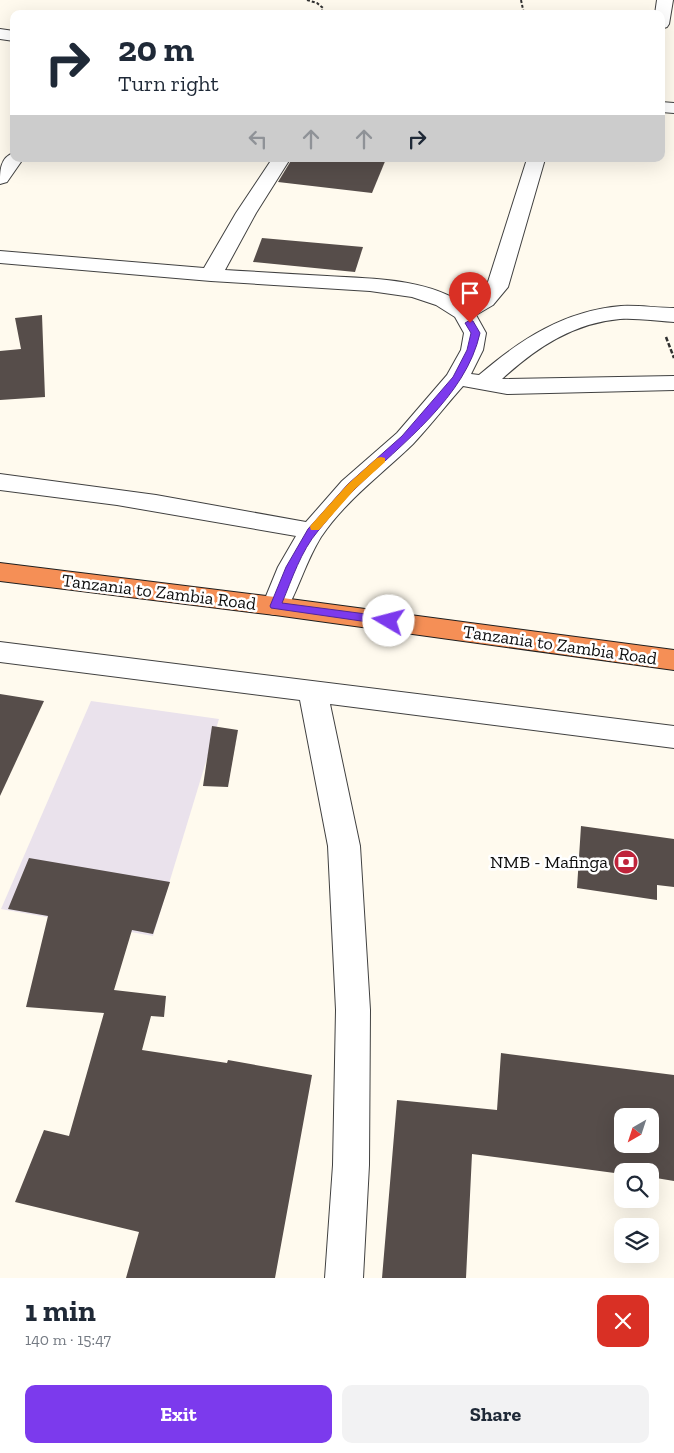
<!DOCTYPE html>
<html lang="en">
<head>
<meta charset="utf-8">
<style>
	:root { --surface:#fff; --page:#f2f2f3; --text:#1f2937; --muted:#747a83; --accent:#7c3aed }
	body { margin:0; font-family:"Zilla Slab",serif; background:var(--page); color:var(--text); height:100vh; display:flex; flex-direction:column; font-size:19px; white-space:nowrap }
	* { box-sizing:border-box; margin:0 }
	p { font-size:16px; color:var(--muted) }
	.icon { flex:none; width:28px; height:28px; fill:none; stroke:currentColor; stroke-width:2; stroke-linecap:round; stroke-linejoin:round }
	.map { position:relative; height:1278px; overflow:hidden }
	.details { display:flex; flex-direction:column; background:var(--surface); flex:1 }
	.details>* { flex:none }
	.hud { position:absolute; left:10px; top:10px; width:655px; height:152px; border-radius:10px; box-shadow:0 5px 20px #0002; background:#fff; color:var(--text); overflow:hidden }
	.needle { width:32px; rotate:219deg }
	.tools { position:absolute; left:614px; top:1108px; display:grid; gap:10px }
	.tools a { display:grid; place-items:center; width:45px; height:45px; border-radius:10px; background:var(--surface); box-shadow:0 5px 20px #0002; font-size:25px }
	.pin { position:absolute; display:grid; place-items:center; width:42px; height:42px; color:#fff; margin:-51px -21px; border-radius:50% 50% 50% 0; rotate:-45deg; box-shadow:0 0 5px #0007 }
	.pin .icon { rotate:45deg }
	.me { position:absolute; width:55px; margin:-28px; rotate:278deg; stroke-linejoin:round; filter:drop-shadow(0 0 4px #0008) }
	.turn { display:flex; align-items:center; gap:18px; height:105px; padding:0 25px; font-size:22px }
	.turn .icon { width:65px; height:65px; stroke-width:2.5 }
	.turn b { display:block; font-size:35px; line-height:42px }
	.lanes { display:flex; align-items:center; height:48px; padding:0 25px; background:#0003; justify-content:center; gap:25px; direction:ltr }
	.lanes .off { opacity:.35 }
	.round { display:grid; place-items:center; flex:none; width:52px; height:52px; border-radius:10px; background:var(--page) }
	.headline { display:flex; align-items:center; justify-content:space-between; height:85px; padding:0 25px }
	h1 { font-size:30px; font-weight:700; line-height:38px }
	.cta { display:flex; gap:10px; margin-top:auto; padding:10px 25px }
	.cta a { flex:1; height:58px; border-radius:10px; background:var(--accent); color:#fff; font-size:20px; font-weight:700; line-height:58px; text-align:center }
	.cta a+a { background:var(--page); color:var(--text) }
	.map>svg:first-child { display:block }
	.industrial { fill:#eae2ec }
	.building { fill:#564d4a; fill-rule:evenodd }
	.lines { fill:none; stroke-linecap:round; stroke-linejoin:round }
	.street-casing { stroke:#414141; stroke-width:2 }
	.highway-casing { stroke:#1f1f1f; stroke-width:2 }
	.path-far1 { stroke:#303030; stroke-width:2; stroke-dasharray:3 2; stroke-linecap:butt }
	.path { stroke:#303030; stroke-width:2.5; stroke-dasharray:4.5 2; stroke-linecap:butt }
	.street { fill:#fff; fill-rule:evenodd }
	.highway { fill:#f58f56; fill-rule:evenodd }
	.route { fill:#7c3aed; stroke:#51269a }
	.slow { fill:#f59e0b }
	.labels { text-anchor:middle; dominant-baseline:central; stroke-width:5; stroke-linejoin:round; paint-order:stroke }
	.street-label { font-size:18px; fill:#0e0e0e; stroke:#fff }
	.poi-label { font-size:18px; fill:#0e0e0e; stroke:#fff; text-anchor:end }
</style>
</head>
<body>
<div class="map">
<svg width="674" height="1278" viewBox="0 0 674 1278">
	<rect width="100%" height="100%" fill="#fffaee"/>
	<!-- industrial -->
	<path class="industrial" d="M91,701L219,719L153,936L1,909Z"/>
	<!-- building -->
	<g class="building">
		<path d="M292,159H386L372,193L278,182Z"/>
		<path d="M262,238L363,247L355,272L253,262Z"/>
		<path d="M42,315L45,397L0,400V351L21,349L15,318Z"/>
		<path d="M0,694L44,701L0,796Z"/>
		<path d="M212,726L238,730L228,787L203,786Z"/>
		<path d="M581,826L674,839V887L657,885V900L577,888Z"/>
		<path d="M29,858L170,882L153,934L132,930L114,990L166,996L164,1017L151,1016L142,1050L227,1063L228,1060L312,1075L275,1278H126L139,1232L15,1202L44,1130L69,1136L104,1013L26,1007L48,916L8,909Z"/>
		<path d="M501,1053L674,1075V1181L650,1177V1171H622V1174L472,1154L466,1278H382L397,1100L497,1110ZM622,1116H650V1144H622Z"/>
	</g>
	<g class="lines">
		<defs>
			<g id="street">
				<path d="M657,0H673L669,24L667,27L661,29V14H655Z"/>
				<path d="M0,29L14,31V41L0,39Z"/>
				<path d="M661,102L674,103V113L661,112Z"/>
				<path d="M14,153V159H23L7,182L0,184C0,171 0,157 14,153Z"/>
				<path d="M272,159H290L256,213L225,270C259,272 293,274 327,276C372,279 425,278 464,304L477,295L487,285L527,159H545L508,287L493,305L476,315L486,333L483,350L471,374L479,375C521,339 564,311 621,306C638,305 656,308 674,308V322C656,321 638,318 620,319C573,323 536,348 502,379L674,376V390L507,394L463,386C446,405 430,426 413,444C382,474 345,501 321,537C306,561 299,588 285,613L275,615L265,613L262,606L278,567L296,536L117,505L0,490V474L156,495L306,522L342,481L397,433L447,375L461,350L464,333L455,317L436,305L412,297L370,291L211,281L0,263V251L204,268L236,213Z"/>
				<path d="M0,642L674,726V748L330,704L360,846L370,1010L369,1165L363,1278H325L333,1165L336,1010L328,846L300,700L0,662Z"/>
			</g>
			<path id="highway" d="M0,563L275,597L674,650V670L275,615L0,581Z"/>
		</defs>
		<!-- street casing -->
		<use href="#street" class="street-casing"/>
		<!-- highway casing -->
		<use href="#highway" class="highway-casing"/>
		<!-- path-far1 -->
		<g class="path-far1">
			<path d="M307,0L317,3L323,8L321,14"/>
			<path d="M521,0L524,14"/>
		</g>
		<!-- path -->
		<path class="path" d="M666,337L674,358"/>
		<!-- street -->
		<use href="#street" class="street"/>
		<!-- highway -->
		<use href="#highway" class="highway"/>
	</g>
	<!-- route -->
	<path class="route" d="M470,320L473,321L480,333C466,397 401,444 356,488C342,501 330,517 318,531C301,551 292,579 282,603L389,617L393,618L395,621L393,624L389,625L271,608L270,606L286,567L308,529L348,484L402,436L453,377L467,350L471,333L465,323Z"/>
	<!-- slow -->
	<path class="slow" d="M381,457L385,458V462L355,489L319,530H311L310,527L311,525L348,484L377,458Z"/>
	<!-- icons -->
	<defs>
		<symbol id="bank-disc" viewBox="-11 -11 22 22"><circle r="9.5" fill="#bf243b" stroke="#fff"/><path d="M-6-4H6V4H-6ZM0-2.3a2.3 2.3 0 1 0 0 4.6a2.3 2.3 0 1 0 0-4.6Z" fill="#fff"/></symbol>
	</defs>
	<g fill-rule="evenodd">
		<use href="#bank-disc" x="612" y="848" width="28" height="28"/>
	</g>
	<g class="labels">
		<!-- street labels -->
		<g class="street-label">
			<text transform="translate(159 592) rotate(7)">Tanzania to Zambia Road</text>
			<text transform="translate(560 645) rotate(8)">Tanzania to Zambia Road</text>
		</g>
		<!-- poi labels -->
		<g class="poi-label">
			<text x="608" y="862">NMB - Mafinga</text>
		</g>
	</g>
</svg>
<div class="tools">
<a><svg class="needle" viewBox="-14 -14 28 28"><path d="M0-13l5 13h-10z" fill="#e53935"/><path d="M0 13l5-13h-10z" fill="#747a83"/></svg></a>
<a><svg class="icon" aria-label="search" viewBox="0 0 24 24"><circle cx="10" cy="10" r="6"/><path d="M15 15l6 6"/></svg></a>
<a><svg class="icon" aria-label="layers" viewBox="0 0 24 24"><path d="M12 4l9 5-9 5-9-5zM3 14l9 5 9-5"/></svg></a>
</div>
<div class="pin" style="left:470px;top:323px;background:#d93025"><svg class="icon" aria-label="arrive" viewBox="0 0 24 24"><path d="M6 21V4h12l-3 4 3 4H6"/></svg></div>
<svg class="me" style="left:389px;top:621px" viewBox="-20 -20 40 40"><circle r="19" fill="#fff"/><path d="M0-13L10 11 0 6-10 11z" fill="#7c3aed"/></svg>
<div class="hud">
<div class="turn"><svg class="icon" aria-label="right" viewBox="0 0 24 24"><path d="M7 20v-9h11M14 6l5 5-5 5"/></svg><div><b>20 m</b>Turn right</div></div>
<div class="lanes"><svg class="icon off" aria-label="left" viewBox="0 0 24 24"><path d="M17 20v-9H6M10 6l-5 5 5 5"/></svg><svg class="icon off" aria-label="ahead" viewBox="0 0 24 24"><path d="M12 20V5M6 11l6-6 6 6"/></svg><svg class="icon off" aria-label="ahead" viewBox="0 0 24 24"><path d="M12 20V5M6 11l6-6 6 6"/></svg><svg class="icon" aria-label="right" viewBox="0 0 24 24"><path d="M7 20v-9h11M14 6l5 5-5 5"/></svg></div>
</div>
</div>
<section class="details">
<div class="headline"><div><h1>1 min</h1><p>140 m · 15:47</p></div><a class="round" style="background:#d93025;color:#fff"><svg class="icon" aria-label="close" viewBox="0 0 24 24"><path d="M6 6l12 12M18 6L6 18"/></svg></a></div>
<div class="cta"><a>Exit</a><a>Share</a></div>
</section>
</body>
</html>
